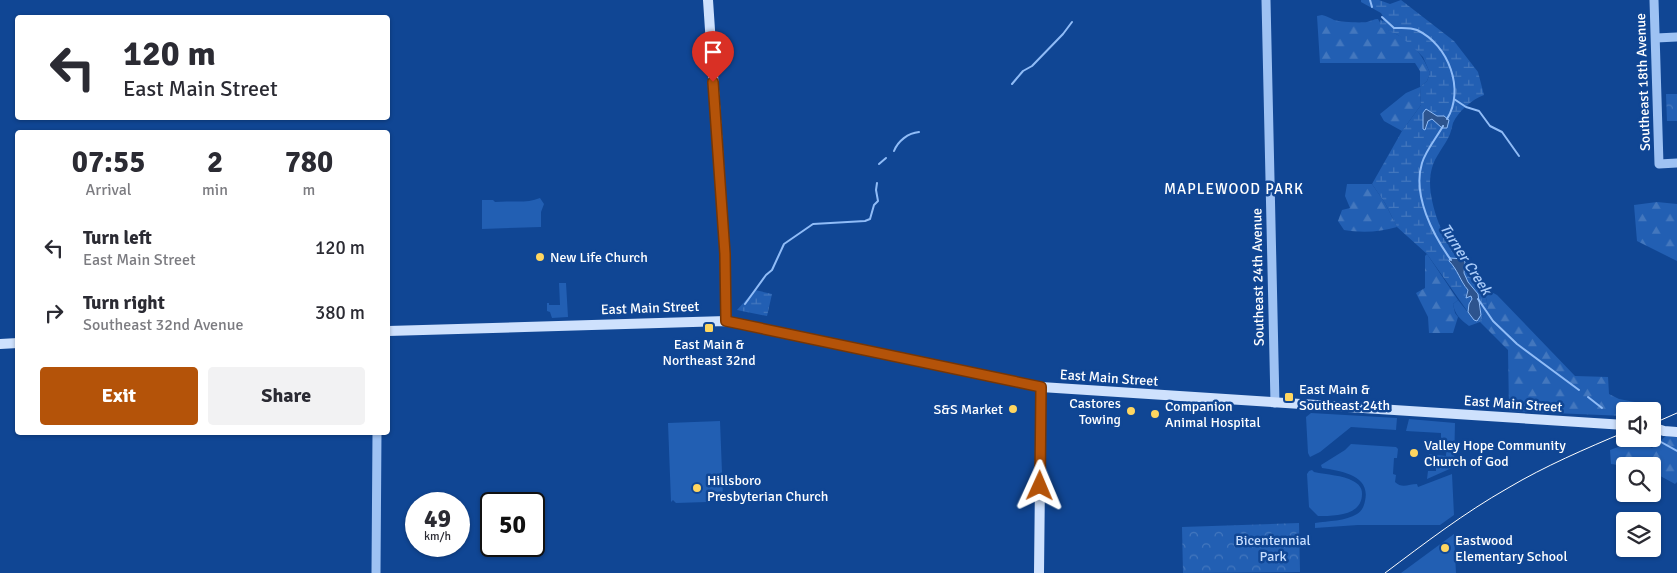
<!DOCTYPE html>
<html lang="en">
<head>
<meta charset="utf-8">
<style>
	:root { --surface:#fff; --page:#f2f2f3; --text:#2b2b33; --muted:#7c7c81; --accent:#b45309 }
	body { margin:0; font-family:Signika,sans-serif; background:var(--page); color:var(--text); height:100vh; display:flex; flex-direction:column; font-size:19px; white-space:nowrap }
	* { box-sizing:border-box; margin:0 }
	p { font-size:16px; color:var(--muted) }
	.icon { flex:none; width:28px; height:28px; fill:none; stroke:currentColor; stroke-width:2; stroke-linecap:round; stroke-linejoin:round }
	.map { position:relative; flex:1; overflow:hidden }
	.drawer { position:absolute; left:15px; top:130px; width:375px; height:305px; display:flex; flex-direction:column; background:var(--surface); border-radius:5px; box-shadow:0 1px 4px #0004 }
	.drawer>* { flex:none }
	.guide { position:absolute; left:15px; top:15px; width:375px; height:105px; border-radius:5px; box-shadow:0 1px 4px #0004; background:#fff; color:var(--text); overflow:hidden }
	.controls { position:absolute; left:1616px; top:402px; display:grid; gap:10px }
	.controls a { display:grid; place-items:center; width:45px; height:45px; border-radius:5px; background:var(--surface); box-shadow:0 1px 4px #0004; font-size:25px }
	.speed { position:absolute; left:405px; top:492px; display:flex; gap:10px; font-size:25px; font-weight:700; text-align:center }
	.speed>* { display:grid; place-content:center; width:65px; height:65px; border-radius:50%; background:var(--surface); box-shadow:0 1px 4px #0004; line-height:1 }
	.speed small { font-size:12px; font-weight:400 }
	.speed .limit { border:2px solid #111; border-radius:8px; background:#fff; color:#111 }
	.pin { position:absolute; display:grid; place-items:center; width:42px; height:42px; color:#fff; margin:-51px -21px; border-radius:50% 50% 50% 0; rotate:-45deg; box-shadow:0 0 5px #0007 }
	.pin .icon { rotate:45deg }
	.me { position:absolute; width:55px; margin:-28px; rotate:1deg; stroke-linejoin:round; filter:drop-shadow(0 0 4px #0008) }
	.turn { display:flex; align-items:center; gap:18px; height:105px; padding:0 25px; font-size:22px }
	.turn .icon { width:65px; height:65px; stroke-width:2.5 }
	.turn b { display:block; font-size:35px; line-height:42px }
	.eta { display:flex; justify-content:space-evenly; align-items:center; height:85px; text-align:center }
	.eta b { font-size:30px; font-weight:700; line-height:35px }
	.primary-button { display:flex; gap:10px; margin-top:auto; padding:10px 25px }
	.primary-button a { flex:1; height:58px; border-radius:5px; background:var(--accent); color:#fff; font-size:20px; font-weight:700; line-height:58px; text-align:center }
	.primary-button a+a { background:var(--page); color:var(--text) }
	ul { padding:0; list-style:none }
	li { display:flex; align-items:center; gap:15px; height:65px; padding:0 25px }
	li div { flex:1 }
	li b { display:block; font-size:19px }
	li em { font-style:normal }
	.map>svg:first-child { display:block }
	.grass { fill:#225fb3 }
	.forest { fill:url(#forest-firs) }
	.wetland { fill:url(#wetland-marsh) }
	.park { fill:url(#park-crowns) }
	.water { fill:#2d548e; stroke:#90bcf7 }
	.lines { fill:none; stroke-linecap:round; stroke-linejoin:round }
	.stream { stroke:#90bcf7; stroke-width:2 }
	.tertiary { stroke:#9ec2f3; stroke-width:9 }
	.secondary { stroke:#cee1fd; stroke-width:10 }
	.tram { stroke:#fff; stroke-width:1 }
	.route-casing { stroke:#753606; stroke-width:12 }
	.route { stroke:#b45309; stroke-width:9 }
	.poi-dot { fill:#ffd660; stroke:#104694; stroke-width:2 }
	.labels { text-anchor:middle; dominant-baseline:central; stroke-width:5; stroke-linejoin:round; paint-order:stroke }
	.street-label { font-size:14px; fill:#fff; stroke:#104694 }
	.poi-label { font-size:14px; fill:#fff; stroke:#104694; text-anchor:start }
	.park-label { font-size:14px; fill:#c6ddfe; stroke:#104694 }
	.neighbourhood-label { font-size:15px; letter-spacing:1px; fill:#fff; stroke:#104694 }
	.water-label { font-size:15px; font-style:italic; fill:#aaccfa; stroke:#104694 }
</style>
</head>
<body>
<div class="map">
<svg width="1677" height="573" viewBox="0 0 1677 573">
	<defs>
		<pattern id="forest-firs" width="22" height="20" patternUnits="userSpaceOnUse" patternTransform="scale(1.25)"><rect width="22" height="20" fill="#225fb3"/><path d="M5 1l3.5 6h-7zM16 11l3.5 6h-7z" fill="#4377be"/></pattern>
		<pattern id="wetland-marsh" width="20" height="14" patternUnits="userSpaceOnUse" patternTransform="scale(1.25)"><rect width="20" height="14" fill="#225fb3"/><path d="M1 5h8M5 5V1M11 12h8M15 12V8" fill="none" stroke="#4377be"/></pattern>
		<pattern id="park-crowns" width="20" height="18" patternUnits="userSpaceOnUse" patternTransform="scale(1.25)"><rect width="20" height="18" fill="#225fb3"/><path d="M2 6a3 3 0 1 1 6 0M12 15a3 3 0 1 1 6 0" fill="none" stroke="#4377be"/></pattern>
	</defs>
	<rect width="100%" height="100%" fill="#104694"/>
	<!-- grass -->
	<g class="grass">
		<path d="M540,198L544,204L541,212V227L482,229V200H493L495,202C510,200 526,204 540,198Z"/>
		<path d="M559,283H566L568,317L552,318L550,312L547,311V303H549V305H560Z"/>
		<path d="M1458,300L1474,320L1480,322L1469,326C1460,319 1455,315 1453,304Z"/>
		<path d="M1311,413L1397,418L1396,430L1351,427L1320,452L1310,457L1308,453L1306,417Z"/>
		<path d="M1409,419L1455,423L1454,467L1427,479L1428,471H1436V467H1428L1429,454L1446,456L1447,439L1441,438V433L1406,431Z"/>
		<path d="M720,421L723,498H707V502L676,503L673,500L671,502L668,423Z"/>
		<path d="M1351,444L1396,447L1398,449L1397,458H1394L1393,474L1396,475L1395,482C1402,489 1409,484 1417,484L1418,487L1452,474L1454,515L1440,525H1358L1315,528V523C1328,521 1346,521 1357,514C1362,511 1364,506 1365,501C1371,475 1341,471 1322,468L1321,465L1345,450Z"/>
		<path d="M1312,470L1314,472C1327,475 1343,475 1353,481C1359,484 1362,488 1362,494C1362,516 1334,516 1318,516L1309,507L1307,474L1309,471Z"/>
		<path d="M1454,534L1456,573H1401Z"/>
	</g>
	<!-- forest -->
	<g class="forest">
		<path d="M1322,15C1327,16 1330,18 1334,20C1340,22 1360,23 1367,22C1371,21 1374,19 1378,19C1384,30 1387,29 1398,35C1414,43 1424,58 1430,73L1427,81L1420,87L1421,105L1402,131L1384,121L1380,114L1406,93L1420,87V71L1415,63H1320L1317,16Z"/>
		<path d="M1347,184H1372L1385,203L1397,227C1380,232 1362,233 1344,230L1338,221L1342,210L1350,208L1345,196Z"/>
		<path d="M1657,202L1677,204V261L1637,241L1634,205Z"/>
		<path d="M1427,254L1458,300L1453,304L1455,313L1458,317L1453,333H1429L1428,317L1416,293L1425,288V256Z"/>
		<path d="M1484,288L1497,295L1575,376L1608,377L1609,394L1619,399L1645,404L1639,411H1625V416L1509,411L1508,350L1480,322L1488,307Z"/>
		<path d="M1666,436L1677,437V482L1675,484L1653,472L1652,466H1629L1611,464L1610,450L1634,441L1652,448Z"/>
	</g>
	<!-- wetland -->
	<g class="wetland">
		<path d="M1361,0H1379L1390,4L1401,0L1454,41L1478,72L1484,95C1472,99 1458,112 1453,123C1452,127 1451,131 1450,134C1445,146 1435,156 1432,168C1424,194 1442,237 1457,258H1450L1449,261L1456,269L1463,284L1467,289L1466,296H1471L1472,299L1468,312L1427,254L1397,227L1385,203L1372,184L1402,131L1421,105L1420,87L1427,81L1430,73L1423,57L1412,46L1398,35L1380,27V20L1383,21L1384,18L1381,13L1361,2Z"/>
		<path d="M1464,268L1473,280L1484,288L1488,307L1480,322L1477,321C1492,297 1462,287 1464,268Z"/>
		<path d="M755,290L772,294L767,316L737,310Z"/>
	</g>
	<!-- park -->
	<g class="park">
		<path d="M1666,94H1677V121H1667Z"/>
		<path d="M1299,523L1300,572L1183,573L1182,527Z"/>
	</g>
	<!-- water -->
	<g class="water">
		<path d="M1426,109L1437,116H1444L1449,120L1447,128H1442L1432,119L1428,121L1425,130L1423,129V113Z"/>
		<path d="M1450,258L1463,259L1465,262L1464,273L1468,282L1478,294L1481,315L1477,321L1474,320L1468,312L1469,304L1472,299L1471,296L1466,298L1468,290C1460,281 1458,270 1449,261Z"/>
	</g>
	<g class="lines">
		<!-- stream -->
		<g class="stream">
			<path d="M1370,0L1372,7"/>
			<path d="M1382,17L1394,28C1402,28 1410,27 1417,30C1449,45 1465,90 1447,119"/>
			<path d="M1012,84L1023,71L1032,66L1063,34L1072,22"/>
			<path d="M1454,99L1466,107L1479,111L1490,126L1502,132L1519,156"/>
			<path d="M1443,126C1437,137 1426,150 1422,163C1412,195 1433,235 1451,260"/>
			<path d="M894,151C898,141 908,133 919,132"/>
			<path d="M879,164L886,158"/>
			<path d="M1478,299L1493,321L1517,344L1579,390"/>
			<path d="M745,304L766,275L772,270L784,244L813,224L865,221L870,219L874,205L878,201L876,190L877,183"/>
			<path d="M1588,397L1602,408"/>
			<path d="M1661,442L1677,451"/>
		</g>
		<!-- tertiary -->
		<g class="tertiary">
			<path d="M1266,0L1275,403"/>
			<path d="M1654,0L1659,164L1677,163"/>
			<path d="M1656,38L1677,37"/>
			<path d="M376,573L377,432"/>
		</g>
		<!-- secondary -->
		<g class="secondary">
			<path d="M708,0L725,254L726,321"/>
			<path d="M388,331L726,321L1041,387L1625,425"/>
			<path d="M0,344L18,343"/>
			<path d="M1652,427L1664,431L1677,432"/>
			<path d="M1039,573L1041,387"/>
		</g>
		<!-- tram -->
		<g class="tram">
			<path d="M1652,424L1677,413"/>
			<path d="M1385,573C1425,543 1464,513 1508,488C1545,466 1585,449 1625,432"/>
		</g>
	</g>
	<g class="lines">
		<defs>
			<path id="route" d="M713,82L725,254L726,321L1041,387L1040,486"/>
		</defs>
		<!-- route casing -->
		<use href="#route" class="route-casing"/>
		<!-- route -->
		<use href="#route" class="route"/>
	</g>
	<!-- markers -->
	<g class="poi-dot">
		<circle cx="540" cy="257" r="5"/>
		<rect x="704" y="323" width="10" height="10" rx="2.5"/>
		<rect x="1284" y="392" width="10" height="10" rx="2.5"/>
		<circle cx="1013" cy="409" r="5"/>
		<circle cx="1131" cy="411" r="5"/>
		<circle cx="1155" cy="414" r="5"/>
		<circle cx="1414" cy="453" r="5"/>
		<circle cx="697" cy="488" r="5"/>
		<circle cx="1445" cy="548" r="5"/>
	</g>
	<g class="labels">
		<!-- street labels -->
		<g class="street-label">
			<text transform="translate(1643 82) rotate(-92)">Southeast 18th Avenue</text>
			<text transform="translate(1258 277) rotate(-91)">Southeast 24th Avenue</text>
			<text transform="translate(650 308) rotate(-2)">East Main Street</text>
			<text transform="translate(1109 378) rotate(4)">East Main Street</text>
			<text transform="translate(1513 404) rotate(4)">East Main Street</text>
		</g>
		<!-- poi labels -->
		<g class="poi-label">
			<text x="550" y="257">New Life Church</text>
			<text x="709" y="344" text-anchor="middle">East Main &amp;<tspan x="709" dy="16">Northeast 32nd</tspan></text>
			<text x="1299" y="389">East Main &amp;<tspan x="1299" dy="16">Southeast 24th</tspan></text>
			<text x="1121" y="403" text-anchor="end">Castores<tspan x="1121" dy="16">Towing</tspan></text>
			<text x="1165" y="406">Companion<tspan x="1165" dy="16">Animal Hospital</tspan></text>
			<text x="1003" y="409" text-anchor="end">S&amp;S Market</text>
			<text x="1424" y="445">Valley Hope Community<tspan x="1424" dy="16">Church of God</tspan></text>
			<text x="707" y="480">Hillsboro<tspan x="707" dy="16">Presbyterian Church</tspan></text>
			<text x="1455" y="540">Eastwood<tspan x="1455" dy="16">Elementary School</tspan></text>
		</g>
		<!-- park labels -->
		<g class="park-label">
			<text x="1273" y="540">Bicentennial<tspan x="1273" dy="16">Park</tspan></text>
		</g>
		<!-- neighbourhood labels -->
		<g class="neighbourhood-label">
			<text x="1234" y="189">MAPLEWOOD PARK</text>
		</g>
		<!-- water labels -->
		<g class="water-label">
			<text transform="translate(1466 259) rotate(57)">Turner Creek</text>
		</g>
	</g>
</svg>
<div class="controls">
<a><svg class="icon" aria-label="sound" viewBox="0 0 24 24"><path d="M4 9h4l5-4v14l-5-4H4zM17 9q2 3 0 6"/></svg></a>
<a><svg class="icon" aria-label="search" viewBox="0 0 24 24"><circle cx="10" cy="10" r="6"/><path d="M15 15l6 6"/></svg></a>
<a><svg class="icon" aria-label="layers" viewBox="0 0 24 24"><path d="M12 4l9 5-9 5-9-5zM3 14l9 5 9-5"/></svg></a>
</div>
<div class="speed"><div>49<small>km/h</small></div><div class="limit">50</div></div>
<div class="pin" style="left:713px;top:82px;background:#d93025"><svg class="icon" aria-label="arrive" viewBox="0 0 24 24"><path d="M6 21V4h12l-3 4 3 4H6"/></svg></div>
<svg class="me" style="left:1040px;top:486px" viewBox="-20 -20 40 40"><path d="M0-17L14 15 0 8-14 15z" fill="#b45309" stroke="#fff" stroke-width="4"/></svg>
<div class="guide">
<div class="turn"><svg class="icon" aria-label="left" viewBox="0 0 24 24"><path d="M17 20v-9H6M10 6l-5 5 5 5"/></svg><div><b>120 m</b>East Main Street</div></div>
</div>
<section class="drawer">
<div class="eta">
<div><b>07:55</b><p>Arrival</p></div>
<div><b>2</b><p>min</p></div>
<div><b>780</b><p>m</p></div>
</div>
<ul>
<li><svg class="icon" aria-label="left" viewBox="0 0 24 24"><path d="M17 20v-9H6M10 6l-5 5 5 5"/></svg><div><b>Turn left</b><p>East Main Street</p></div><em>120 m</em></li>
<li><svg class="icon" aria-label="right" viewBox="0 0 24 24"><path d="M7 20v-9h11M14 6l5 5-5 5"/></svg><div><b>Turn right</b><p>Southeast 32nd Avenue</p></div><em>380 m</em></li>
</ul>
<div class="primary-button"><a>Exit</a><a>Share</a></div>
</section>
</div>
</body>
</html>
